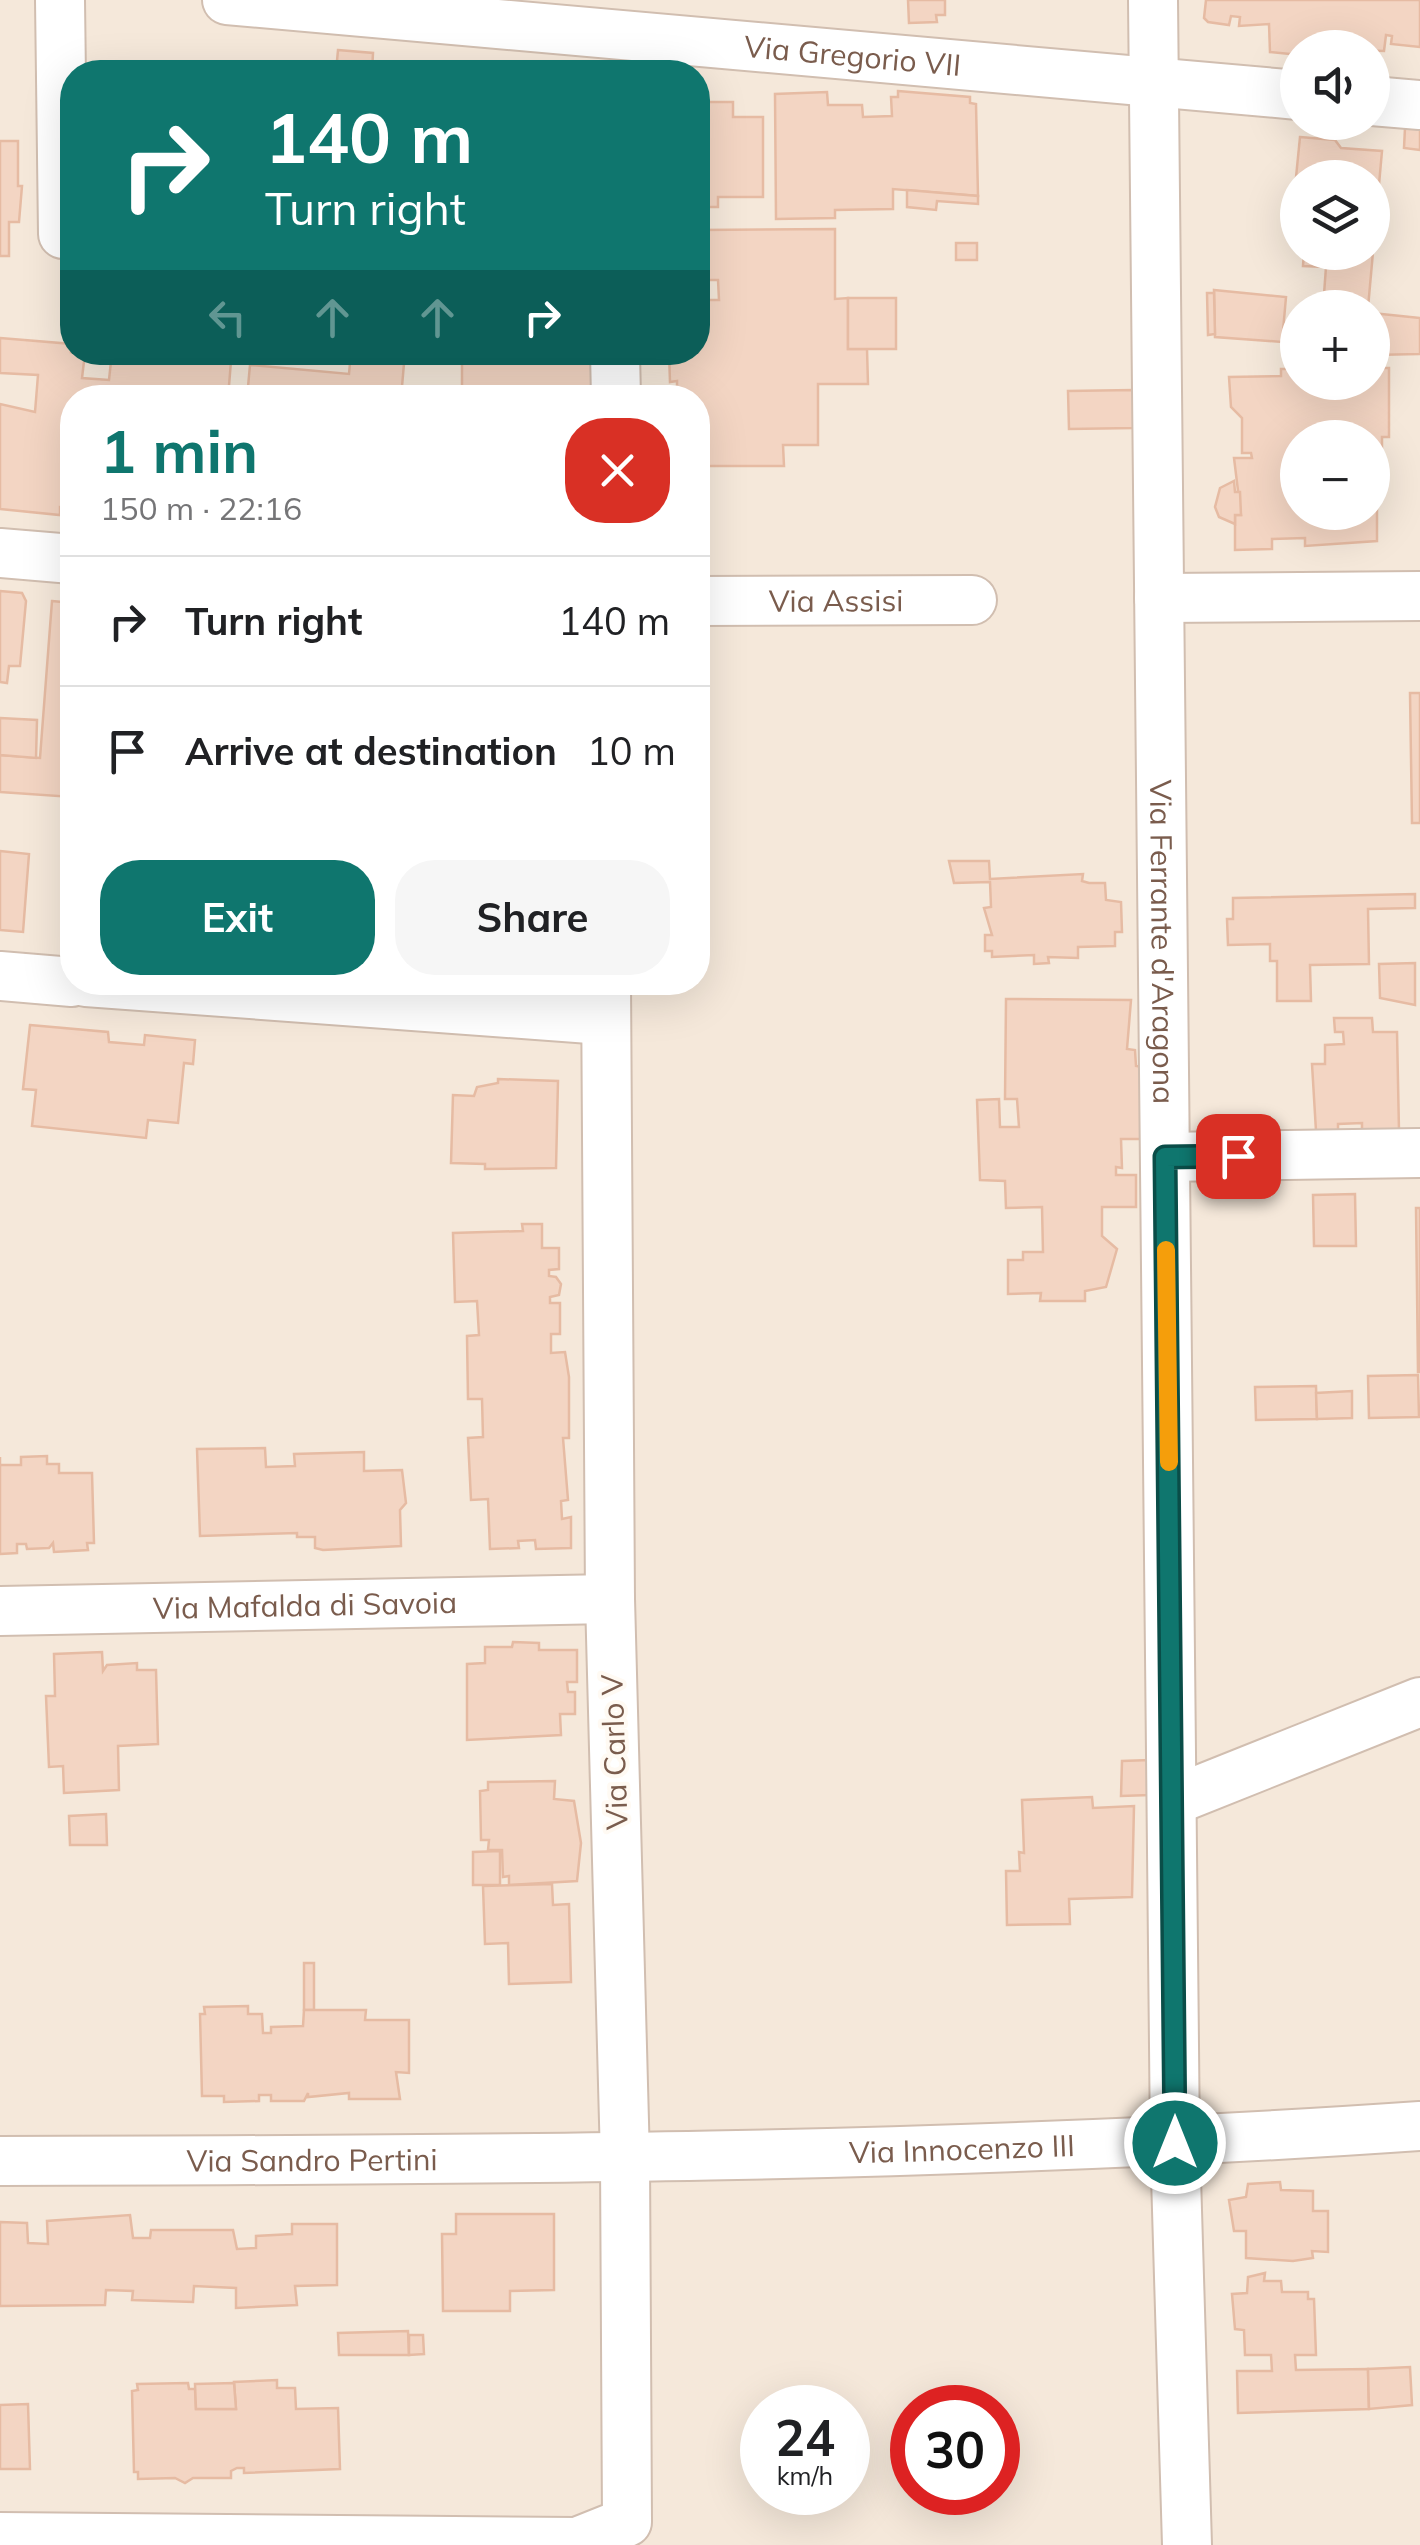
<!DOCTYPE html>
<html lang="en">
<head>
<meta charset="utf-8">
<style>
	:root { --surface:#fff; --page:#f6f6f6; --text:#202124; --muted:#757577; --line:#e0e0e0; --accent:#0f766e }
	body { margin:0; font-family:Mulish,sans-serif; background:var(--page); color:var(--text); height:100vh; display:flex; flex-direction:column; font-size:38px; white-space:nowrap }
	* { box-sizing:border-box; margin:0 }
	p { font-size:32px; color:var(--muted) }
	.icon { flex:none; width:55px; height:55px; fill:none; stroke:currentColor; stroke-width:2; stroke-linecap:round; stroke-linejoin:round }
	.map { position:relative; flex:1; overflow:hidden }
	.panel { position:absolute; left:60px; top:385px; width:650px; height:610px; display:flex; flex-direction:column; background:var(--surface); border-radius:40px; box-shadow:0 10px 40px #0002 }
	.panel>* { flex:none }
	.guide { position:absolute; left:60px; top:60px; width:650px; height:305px; border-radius:40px; box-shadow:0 10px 40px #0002; background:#0f766e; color:#fff; overflow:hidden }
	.tools { position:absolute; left:1280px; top:30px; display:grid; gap:20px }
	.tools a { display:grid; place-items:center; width:110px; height:110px; border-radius:50%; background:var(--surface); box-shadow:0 10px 40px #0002; font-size:50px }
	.speed { position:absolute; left:740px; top:2385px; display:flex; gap:20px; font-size:50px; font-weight:700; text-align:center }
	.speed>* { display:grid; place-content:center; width:130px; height:130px; border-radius:50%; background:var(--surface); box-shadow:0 10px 40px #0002; line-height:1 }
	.speed small { font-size:25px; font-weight:400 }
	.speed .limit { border:15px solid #d22; background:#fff; color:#111 }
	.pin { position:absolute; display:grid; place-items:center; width:85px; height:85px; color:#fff; margin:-42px; border-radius:20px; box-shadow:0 5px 15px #0006 }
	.me { position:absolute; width:110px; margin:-55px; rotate:0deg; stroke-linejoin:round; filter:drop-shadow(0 0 8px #0008) }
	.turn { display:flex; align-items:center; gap:35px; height:210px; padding:0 40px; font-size:45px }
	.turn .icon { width:130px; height:130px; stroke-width:2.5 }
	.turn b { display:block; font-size:70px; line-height:85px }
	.lanes { display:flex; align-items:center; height:95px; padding:0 40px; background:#0003; justify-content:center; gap:50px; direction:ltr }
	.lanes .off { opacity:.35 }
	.round { display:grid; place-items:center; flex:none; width:105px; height:105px; border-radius:40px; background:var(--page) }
	.headline { display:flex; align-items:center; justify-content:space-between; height:170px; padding:0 40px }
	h1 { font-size:60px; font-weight:700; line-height:75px; color:var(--accent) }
	.cta { display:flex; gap:20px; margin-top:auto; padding:20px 40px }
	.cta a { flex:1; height:115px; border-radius:40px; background:var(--accent); color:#fff; font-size:40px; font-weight:700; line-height:115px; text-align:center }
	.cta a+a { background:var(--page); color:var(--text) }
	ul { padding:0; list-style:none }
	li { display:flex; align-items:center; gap:30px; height:130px; padding:0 40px; border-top:2px solid var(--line) }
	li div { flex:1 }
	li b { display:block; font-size:38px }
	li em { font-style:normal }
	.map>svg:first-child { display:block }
	.residential { fill:#f5e8da; fill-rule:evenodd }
	.building { fill:#f3d5c3; stroke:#e6bba3; stroke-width:2.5 }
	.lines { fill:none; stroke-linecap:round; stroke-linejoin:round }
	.street-casing { stroke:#d1beb0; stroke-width:52 }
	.street { stroke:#fff; stroke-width:48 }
	.route-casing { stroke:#0a4d48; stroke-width:25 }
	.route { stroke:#0f766e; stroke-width:18 }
	.slow { stroke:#f59e0b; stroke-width:18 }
	.labels { text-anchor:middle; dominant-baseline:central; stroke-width:8; stroke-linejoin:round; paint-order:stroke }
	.street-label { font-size:30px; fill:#7a5c4d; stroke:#fffaf3 }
</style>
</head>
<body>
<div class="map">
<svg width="1420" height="2545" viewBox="0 0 1420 2545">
	<rect width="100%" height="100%" fill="#fdf6ec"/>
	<!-- residential -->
	<path class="residential" d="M0,0H1420V2545H0ZM1298,48H1372V122H1298ZM72,72H698V352H72ZM1298,178H1372V252H1298ZM1298,308H1372V382H1298ZM72,398H698V982H72ZM1298,438H1372V512H1298ZM762,2408H848V2492H762ZM912,2408H998V2492H912Z"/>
	<!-- building -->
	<g class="building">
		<path d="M908,0H945V15H936L937,22L909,23Z"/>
		<path d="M1206,0H1420V47L1391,44L1392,36L1386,35L1384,51L1298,48V52L1290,54L1270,52L1269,24L1239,26L1240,17L1231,16L1229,25L1208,22L1204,18Z"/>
		<path d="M338,50L373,53L372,72H336Z"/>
		<path d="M898,91L970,97V103L976,104L978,196L893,189V209L835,210V218L776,219L775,94L827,92L828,105H862L863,117L892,116L891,97H898Z"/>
		<path d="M698,102H733V117H763V197H718V207H698Z"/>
		<path d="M1405,128L1420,129V150L1404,148Z"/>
		<path d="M1300,137L1335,140L1341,148L1382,151L1368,308H1323L1326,267L1303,266L1304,252H1372V178H1298V239L1290,238Z"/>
		<path d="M0,141H18V186H22L19,222H9V256H0Z"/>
		<path d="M907,190L978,196V204L937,201L936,210L907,207Z"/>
		<path d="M835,229V299L848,298V349H867L868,384H818V445H783L784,466H698V398H665V389L677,388V381L670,382L669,352H698V300H719L718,280H698V230Z"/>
		<rect x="956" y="243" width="21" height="17"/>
		<path d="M1214,290L1286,297L1282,342L1215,337Z"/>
		<path d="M1207,293H1214L1215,334L1208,335Z"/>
		<rect x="848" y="298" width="48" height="51"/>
		<path d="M1372,313L1420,318V354L1372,355Z"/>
		<path d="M0,338L72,344L71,352L85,353L82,378L109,380L112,352H218L217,361H231L228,398H72V508L60,507V515L0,509V404L35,412L38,375L0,373Z"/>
		<path d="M351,352H405L401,398H247L250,365L349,374Z"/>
		<path d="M512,352L513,361L521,352H593V397L462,398V352Z"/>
		<path d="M1372,368H1389V437H1382V458H1372V438H1298V512H1372V479L1377,478V541L1305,546V538L1272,539V549L1235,550V515H1241L1234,458H1252L1251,453H1242V418L1231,407L1229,377L1281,376V369H1298V382H1372Z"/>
		<path d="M1133,390L1134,428L1069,429L1068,391Z"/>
		<path d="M1234,481L1235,492H1240L1241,515H1235V524L1219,517L1215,507L1220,488Z"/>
		<path d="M0,591L22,593L26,601L20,666H9L7,683L0,682Z"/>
		<path d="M52,601L72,603V797L0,792V755L40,758Z"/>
		<path d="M1410,693H1420V823H1412Z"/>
		<path d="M0,718L37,720L36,758L0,755Z"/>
		<path d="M0,851L29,854L23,932L0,930Z"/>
		<path d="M949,861H989L990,879L1083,874L1082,881L1089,883H1105L1106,900L1121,902L1122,932H1115V946L1078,947V958L1048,957L1049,963L1034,964V955L992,957V951H985V935H992L984,908L991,907L990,882L954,883Z"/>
		<path d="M1415,894V908L1368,909L1369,964L1310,965L1311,1001H1277V961H1270V944L1228,945L1227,919H1233V898Z"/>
		<path d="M1415,963V1005L1380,998L1379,964Z"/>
		<path d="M1006,999L1131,1000L1127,1049L1135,1050L1136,1066L1143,1067V1139H1121L1122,1168L1116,1167V1175H1136V1207H1102V1236L1117,1249L1106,1287L1085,1291V1301H1040L1041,1293L1008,1294V1260H1023V1252H1043L1042,1207L1006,1208L1005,1181L980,1180L977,1100L999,1099L1000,1127H1019L1017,1099H1005Z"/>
		<path d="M1334,1018H1372L1373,1032H1397L1399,1131H1362V1123L1338,1124V1131H1316L1312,1064H1325V1045L1344,1044L1343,1032H1335Z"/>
		<path d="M30,1025L108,1032L109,1042L144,1045L145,1035L195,1040L193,1064L184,1063L178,1123L148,1120L146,1138L32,1126L36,1090L23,1089Z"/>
		<path d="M498,1079L558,1081L556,1168L485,1169V1164L451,1163L453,1095L474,1096L477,1087L498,1083Z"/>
		<path d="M1355,1194L1356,1246H1314L1313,1195Z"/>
		<path d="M1416,1208H1420V1372H1418Z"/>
		<path d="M522,1224H542V1248H559V1269L549,1270V1276L556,1277L561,1284L559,1295L550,1297V1303H560V1334H551V1353L565,1352L569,1377V1438H563L568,1500L561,1501L562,1519L571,1517V1548L536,1549L535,1540L518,1541L519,1548L490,1549L488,1499L471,1500L468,1438L483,1437L482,1399H468L467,1336L479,1335L477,1301L455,1302L453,1233L523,1231Z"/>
		<path d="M1418,1375L1419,1417L1369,1418L1368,1376Z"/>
		<path d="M1316,1386L1317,1419L1256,1420L1255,1387Z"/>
		<path d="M1352,1391V1418L1317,1419L1316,1393Z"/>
		<path d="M265,1448L266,1467L295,1466L294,1454L364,1452V1471L402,1470L406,1503L400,1510L401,1546L323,1550L315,1548V1537H297V1533L200,1536L197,1449Z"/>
		<path d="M47,1456V1464H59V1473H92L94,1543H87L88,1550L54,1552L53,1543L49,1548L27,1549L26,1544H17V1553L0,1554V1457V1465H21V1457Z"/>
		<path d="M513,1642L539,1643V1650H577V1682H567L568,1692H575V1714H560L561,1735L467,1740V1664L485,1663V1647H512Z"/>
		<path d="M102,1652L103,1671L107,1665L137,1663V1670H156L158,1744L118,1746L119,1790L64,1793L63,1766L49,1767L46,1696H55L54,1654Z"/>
		<path d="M1150,1760V1795L1121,1796L1122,1761Z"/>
		<path d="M555,1781L554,1799L574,1801L581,1843L577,1881L509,1885V1876L503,1877L502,1850H488L489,1840H481L480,1791L488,1790V1782Z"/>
		<path d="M1092,1797L1093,1808L1134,1806L1132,1897L1069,1899L1070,1924L1007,1925L1006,1871H1020L1019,1852L1024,1853L1022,1800Z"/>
		<path d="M106,1814L107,1845H70L69,1816Z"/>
		<path d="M500,1851V1885H473V1852Z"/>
		<path d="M552,1884L553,1905L569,1904L571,1982L509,1984L508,1943L485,1944L483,1886Z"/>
		<rect x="304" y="1963" width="10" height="47"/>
		<path d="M248,2006V2014H262L263,2033H271V2027L303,2026L304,2010H366L365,2020H409V2073L396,2072L400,2099H349V2093L308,2097V2093L304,2101H271V2095H259V2101L224,2102V2096H202L200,2014H205L204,2007Z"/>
		<path d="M1280,2182L1281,2190L1313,2191V2211H1328V2252L1312,2251L1313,2258L1293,2261L1246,2258V2231H1234L1229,2200L1246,2197L1248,2184Z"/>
		<path d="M456,2214H554V2290L510,2291V2311H443L442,2234H456Z"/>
		<path d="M130,2215L133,2238H150L151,2230H233L237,2249L256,2248V2236L292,2234V2224H337V2285L295,2286L297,2305L236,2308V2288L194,2286L193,2302L132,2300L133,2291L106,2290L105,2305L0,2306V2222L27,2223L28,2243L48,2244L47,2221Z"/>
		<path d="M1265,2273L1264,2281H1281L1282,2292H1308V2299H1314L1316,2355H1295L1296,2370L1368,2369L1369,2409L1238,2413L1237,2371H1272L1271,2355H1245L1244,2330L1235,2329L1232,2294L1247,2293L1248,2277Z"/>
		<path d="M408,2331L409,2355H339L338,2333Z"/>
		<path d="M409,2335H423L424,2354L409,2355Z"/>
		<path d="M1410,2367L1412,2405L1369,2409L1368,2369Z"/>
		<path d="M277,2380V2388H295L296,2409L338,2408L340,2469L244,2473V2468H237L231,2471V2478H193L185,2483L175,2478L138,2479V2472H134L132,2391L138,2390L137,2384L188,2383L189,2389H195L196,2409H236L234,2382Z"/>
		<path d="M234,2383L236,2409H196L195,2384Z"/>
		<path d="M28,2404L30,2469H0V2405Z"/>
	</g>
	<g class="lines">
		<defs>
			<g id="street">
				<path d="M60,0L63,234"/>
				<path id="s1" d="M227,0L1298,95"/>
				<path id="s2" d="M1153,0L1175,2143L1187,2545"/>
				<path d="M1372,101L1420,105"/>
				<path d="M615,352L616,398"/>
				<path d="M0,553L72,559"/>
				<path d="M1159,598L1420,596"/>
				<path id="s3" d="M698,601L972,600"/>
				<path d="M0,976L72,982"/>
				<path d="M86,982L604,1020"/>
				<path d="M1165,1157L1420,1153"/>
				<path id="s4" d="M0,1611L610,1599"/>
				<path d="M1172,1801L1420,1702"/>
				<path id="s5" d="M0,2161C474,2160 947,2159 1420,2126"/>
				<path d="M0,2537L577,2542L627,2522L625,2159L610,1599L606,982"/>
			</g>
		</defs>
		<!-- street casing -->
		<use href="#street" class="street-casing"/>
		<!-- street -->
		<use href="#street" class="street"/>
	</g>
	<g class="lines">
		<defs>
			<path id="route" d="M1175,2143L1165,1157L1238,1156"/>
		</defs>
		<!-- route casing -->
		<use href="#route" class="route-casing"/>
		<!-- route -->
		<use href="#route" class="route"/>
		<!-- slow -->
		<path class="slow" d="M1166,1250L1169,1462"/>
	</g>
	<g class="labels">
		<!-- street labels -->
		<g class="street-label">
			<text stroke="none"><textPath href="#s1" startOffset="628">Via Gregorio VII</textPath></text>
			<text stroke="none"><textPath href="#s3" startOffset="138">Via Assisi</textPath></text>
			<text stroke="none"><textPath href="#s2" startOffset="942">Via Ferrante d'Aragona</textPath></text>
			<text stroke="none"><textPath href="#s4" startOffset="305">Via Mafalda di Savoia</textPath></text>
			<text transform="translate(614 1752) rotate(-92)">Via Carlo V</text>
			<text stroke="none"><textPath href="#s5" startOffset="962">Via Innocenzo III</textPath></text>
			<text stroke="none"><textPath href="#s5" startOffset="312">Via Sandro Pertini</textPath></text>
		</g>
	</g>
</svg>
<div class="tools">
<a><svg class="icon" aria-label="sound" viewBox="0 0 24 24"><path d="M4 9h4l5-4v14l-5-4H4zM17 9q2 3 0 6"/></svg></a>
<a><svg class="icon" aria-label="layers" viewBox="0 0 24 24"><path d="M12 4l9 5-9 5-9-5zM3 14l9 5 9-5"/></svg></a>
<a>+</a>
<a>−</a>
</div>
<div class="speed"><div>24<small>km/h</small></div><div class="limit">30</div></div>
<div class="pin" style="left:1238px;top:1156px;background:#d93025"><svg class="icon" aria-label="arrive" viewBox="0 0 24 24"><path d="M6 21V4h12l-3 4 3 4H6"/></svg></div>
<svg class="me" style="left:1175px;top:2143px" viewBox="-20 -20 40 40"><circle r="17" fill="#0f766e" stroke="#fff" stroke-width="3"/><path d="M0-11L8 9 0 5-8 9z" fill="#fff"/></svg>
<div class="guide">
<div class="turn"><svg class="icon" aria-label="right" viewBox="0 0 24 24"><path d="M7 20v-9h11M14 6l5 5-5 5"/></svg><div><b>140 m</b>Turn right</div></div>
<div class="lanes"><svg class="icon off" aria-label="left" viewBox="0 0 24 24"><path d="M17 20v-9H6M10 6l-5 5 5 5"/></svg><svg class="icon off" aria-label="ahead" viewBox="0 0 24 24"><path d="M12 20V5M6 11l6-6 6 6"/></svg><svg class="icon off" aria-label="ahead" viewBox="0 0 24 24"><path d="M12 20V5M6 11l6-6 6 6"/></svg><svg class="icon" aria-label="right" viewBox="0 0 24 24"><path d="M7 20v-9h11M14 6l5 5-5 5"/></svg></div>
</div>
<section class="panel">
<div class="headline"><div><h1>1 min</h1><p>150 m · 22:16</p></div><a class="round" style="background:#d93025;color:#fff"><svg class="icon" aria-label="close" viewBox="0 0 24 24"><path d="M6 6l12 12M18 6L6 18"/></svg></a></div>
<ul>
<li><svg class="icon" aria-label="right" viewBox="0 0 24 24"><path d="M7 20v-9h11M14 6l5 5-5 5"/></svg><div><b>Turn right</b></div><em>140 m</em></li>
<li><svg class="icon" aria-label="arrive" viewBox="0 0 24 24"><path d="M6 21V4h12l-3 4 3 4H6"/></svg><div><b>Arrive at destination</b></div><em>10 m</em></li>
</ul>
<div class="cta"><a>Exit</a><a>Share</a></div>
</section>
</div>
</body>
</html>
